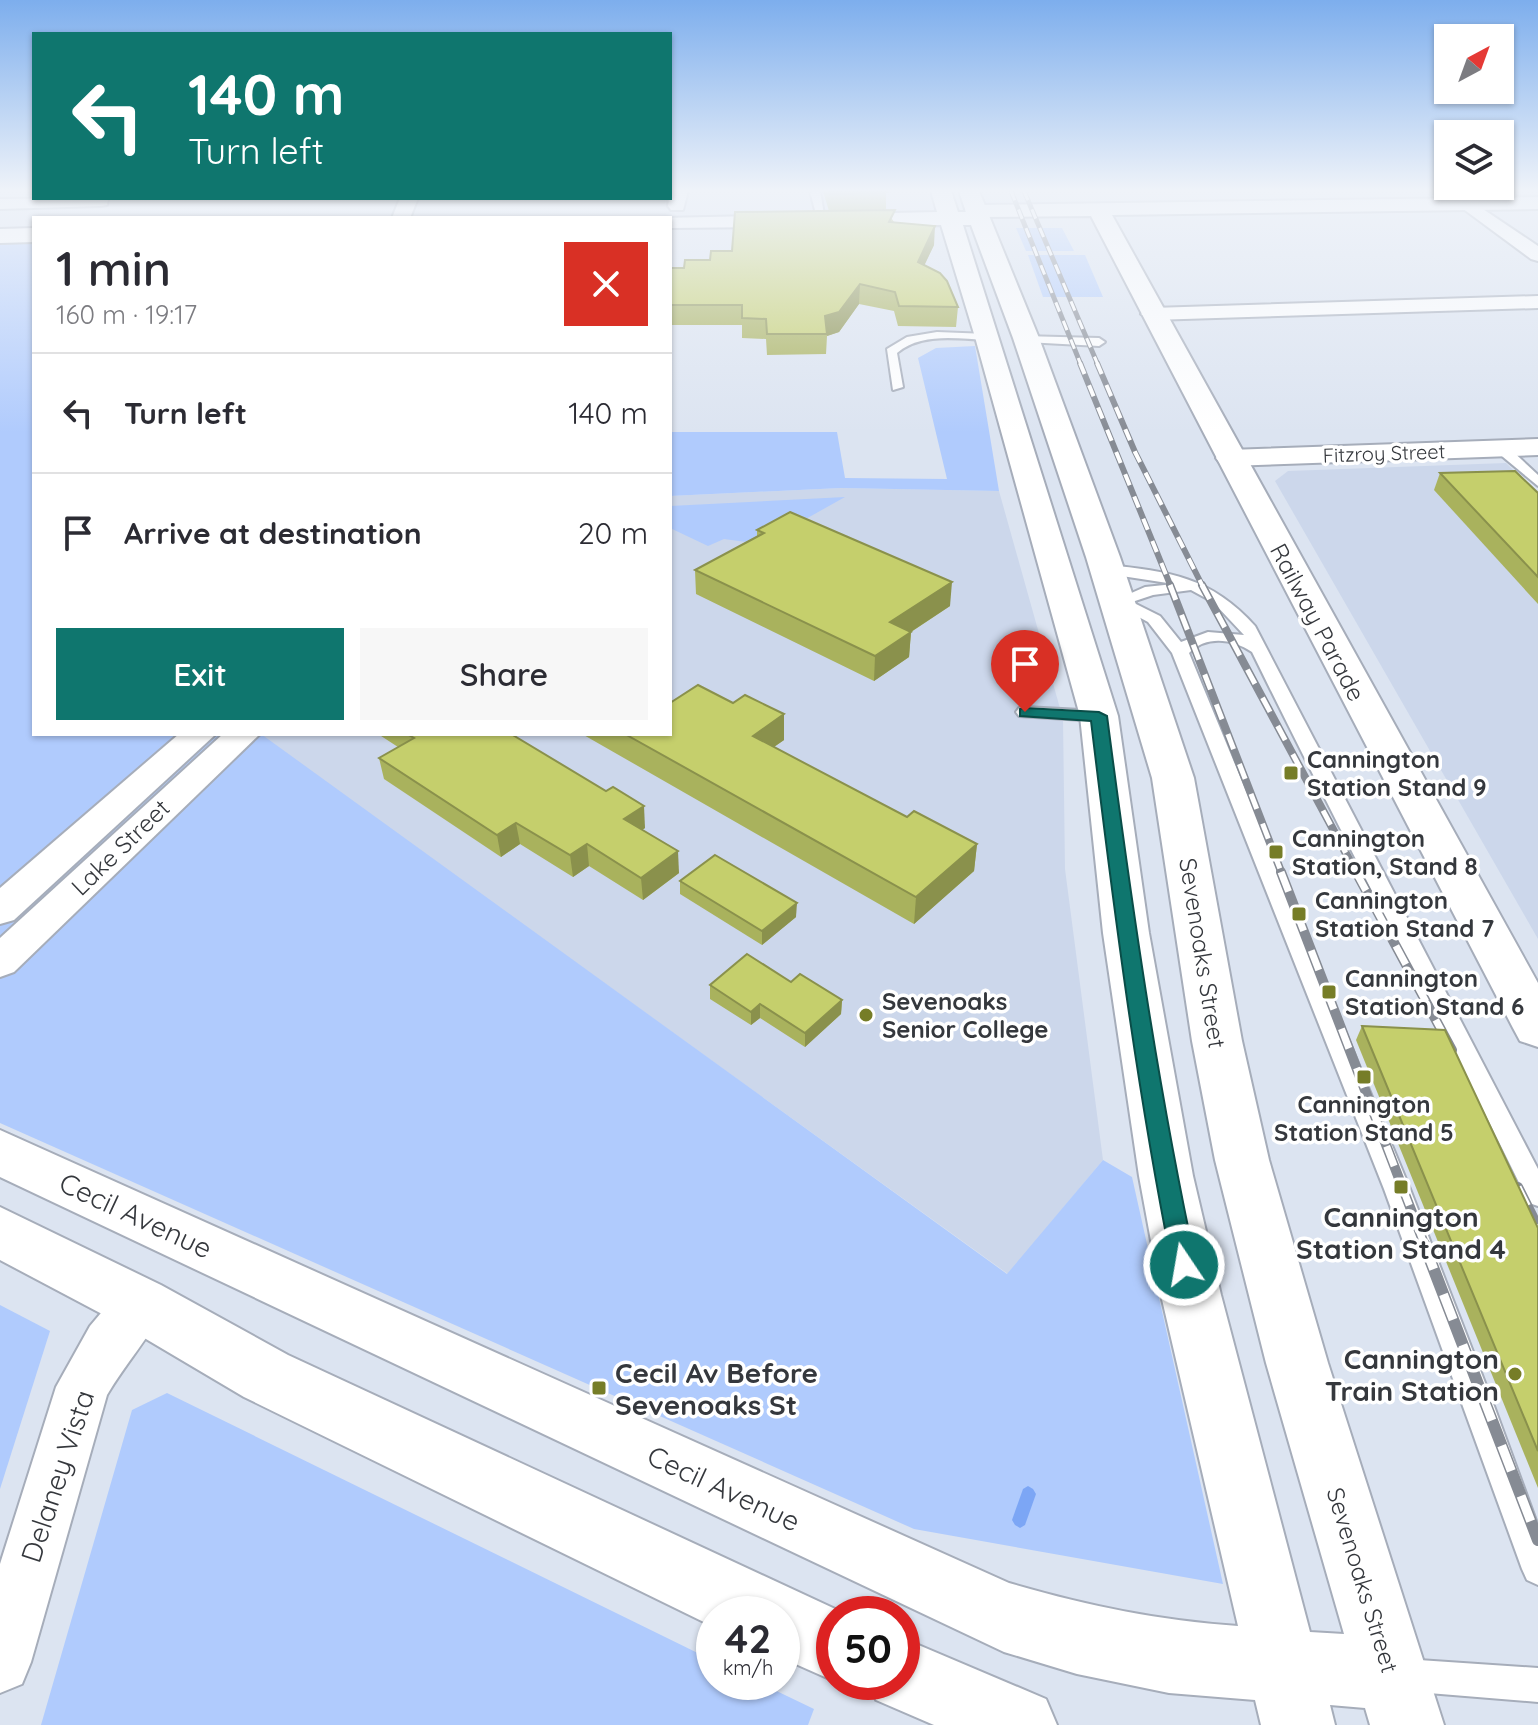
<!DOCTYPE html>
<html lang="en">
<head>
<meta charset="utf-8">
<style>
	:root { --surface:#fff; --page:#f7f7f7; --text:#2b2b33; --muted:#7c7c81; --line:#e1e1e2; --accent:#0f766e }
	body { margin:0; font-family:Quicksand,sans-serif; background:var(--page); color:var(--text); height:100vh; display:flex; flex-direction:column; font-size:30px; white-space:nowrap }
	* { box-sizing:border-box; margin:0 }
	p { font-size:26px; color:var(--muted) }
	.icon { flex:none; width:44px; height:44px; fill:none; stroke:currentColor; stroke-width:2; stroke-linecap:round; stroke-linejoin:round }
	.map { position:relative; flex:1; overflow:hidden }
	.side { position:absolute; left:32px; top:216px; width:640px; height:520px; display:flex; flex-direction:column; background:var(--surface); border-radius:0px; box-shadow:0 2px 6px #0004 }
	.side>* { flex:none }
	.guide { position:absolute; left:32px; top:32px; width:640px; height:168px; border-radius:0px; box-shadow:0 2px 6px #0004; background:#0f766e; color:#fff; overflow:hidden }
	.needle { width:52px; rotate:41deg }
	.tools { position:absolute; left:1434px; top:24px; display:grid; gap:16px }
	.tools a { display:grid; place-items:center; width:80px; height:80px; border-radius:0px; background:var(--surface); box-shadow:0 2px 6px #0004; font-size:40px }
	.speed { position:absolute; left:696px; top:1596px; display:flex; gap:16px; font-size:40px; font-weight:700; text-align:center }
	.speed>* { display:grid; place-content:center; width:104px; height:104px; border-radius:50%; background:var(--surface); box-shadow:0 2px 6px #0004; line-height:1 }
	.speed small { font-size:20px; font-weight:400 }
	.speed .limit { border:12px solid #d22; background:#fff; color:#111 }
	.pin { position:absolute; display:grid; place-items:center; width:68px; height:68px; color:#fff; margin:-82px -34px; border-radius:50% 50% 50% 0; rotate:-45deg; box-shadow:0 0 8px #0007 }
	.pin .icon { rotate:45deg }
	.me { position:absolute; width:88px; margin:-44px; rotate:348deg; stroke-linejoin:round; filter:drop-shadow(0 0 6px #0008) }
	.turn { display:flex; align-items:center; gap:28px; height:168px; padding:0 24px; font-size:36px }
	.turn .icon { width:104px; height:104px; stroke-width:2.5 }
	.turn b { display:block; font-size:56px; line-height:68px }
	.round { display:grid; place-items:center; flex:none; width:84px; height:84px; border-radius:0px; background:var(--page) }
	.headline { display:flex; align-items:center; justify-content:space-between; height:136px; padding:0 24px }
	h1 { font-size:48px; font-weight:600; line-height:60px }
	.button { display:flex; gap:16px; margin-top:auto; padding:16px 24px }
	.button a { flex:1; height:92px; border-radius:0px; background:var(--accent); color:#fff; font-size:32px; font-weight:600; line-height:92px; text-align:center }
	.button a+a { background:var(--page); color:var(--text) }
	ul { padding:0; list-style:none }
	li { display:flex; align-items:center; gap:24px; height:120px; padding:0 24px; border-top:2px solid var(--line) }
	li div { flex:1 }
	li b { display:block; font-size:30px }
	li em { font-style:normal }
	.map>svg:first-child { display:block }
	.built { fill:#ccd7eb }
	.green { fill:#b0cbfd }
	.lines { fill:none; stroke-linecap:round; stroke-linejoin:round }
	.stream { fill:#7ca6f5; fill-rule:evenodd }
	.service-casing { stroke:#a6adba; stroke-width:4 }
	.minor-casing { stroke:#a6adba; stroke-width:4 }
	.tertiary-casing { stroke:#a6adba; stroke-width:4 }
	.secondary-casing { stroke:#a6adba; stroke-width:4 }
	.service { fill:#fff; fill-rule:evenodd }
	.minor { fill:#fff; fill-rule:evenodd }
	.tertiary { fill:#fff; fill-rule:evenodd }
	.secondary { fill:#fff; fill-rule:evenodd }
	.rail-far4-casing { stroke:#868b94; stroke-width:5 }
	.rail-far3-casing { stroke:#868b94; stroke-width:6 }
	.rail-far2-casing { stroke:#868b94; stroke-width:8 }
	.rail-far1-casing { stroke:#868b94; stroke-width:10 }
	.rail-casing { stroke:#868b94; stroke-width:12 }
	.rail-far4 { stroke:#fff; stroke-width:3; stroke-dasharray:10; stroke-linecap:butt }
	.rail-far3 { stroke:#fff; stroke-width:4; stroke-dasharray:12; stroke-linecap:butt }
	.rail-far2 { stroke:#fff; stroke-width:5; stroke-dasharray:16; stroke-linecap:butt }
	.rail-far1 { stroke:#fff; stroke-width:7; stroke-dasharray:21; stroke-linecap:butt }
	.rail { stroke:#fff; stroke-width:9; stroke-dasharray:27; stroke-linecap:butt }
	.wall { fill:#a9b25d }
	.shaded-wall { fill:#8a914c }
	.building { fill:#c5cf6c; stroke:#8a914c; stroke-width:2 }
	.route { fill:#0f766e; stroke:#0a4d48; stroke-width:2 }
	.poi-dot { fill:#767d27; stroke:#fff; stroke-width:3 }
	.labels { text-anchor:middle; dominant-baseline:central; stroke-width:7; stroke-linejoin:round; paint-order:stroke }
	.far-street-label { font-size:20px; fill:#35383d; stroke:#fff }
	.street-label { font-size:24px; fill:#35383d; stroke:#fff }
	.poi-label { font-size:24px; font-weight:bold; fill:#35383d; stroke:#fff; text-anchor:start }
	.near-street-label { font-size:28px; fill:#35383d; stroke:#fff }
	.near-poi-label { font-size:28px; font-weight:bold; fill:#35383d; stroke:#fff }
</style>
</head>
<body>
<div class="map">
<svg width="1538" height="1725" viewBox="0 0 1538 1725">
	<rect width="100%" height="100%" fill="#dce4f1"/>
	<!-- built -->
	<g class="built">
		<path d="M1506,463L1538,494V939L1275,481L1288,471Z"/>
		<path d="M841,488L999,491L1063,719L1065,869L1103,1160L1008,1274L260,735L670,734V496Z"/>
	</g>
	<!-- green -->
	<g class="green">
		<path d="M1016,228H1062L1074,251H1026Z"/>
		<path d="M0,243H34V734H261L1007,1274L1103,1160L1132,1177L1223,1584L914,1529L0,1123Z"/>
		<path d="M1028,255H1085L1103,297H1043Z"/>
		<path d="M975,346L999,491L841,488L670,496V432H837L845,478L947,479L918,358L936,348Z"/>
		<path d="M845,497L761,544L724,539L708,546L670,528V506Z"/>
		<path d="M0,1305L50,1331L0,1489Z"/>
		<path d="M167,1393L714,1661V1682H758L814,1709L808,1725H41L132,1410Z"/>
	</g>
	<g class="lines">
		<!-- stream -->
		<path class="stream" d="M1028,1486L1033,1489L1036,1494L1025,1525L1020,1528L1015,1525L1012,1520L1023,1489Z"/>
		<defs>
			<g id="service">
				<path d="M810,191H820L825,220L817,218Z"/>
				<path d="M937,332L988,334L994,337L988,340C958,339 922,332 897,353L903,387L893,390L887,349L907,337Z"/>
				<path d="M1022,336L1099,338L1105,342L1099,346L1026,342L1020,338Z"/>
				<path d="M1497,446H1507L1538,475V486L1497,452Z"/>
				<path d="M1107,565C1169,571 1211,577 1255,626L1538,1169V1206L1529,1203C1439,1018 1342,836 1252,652C1232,639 1207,635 1189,653L1410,1189L1494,1406L1538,1526V1585L1527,1580L1522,1569L1384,1189L1172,653L1148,622L1111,602L1145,587L1174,584L1102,573L1099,570ZM1191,590L1213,602L1244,635L1208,632L1181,642L1160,616L1132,602L1153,595Z"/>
				<path d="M1025,707L1099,711L1108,716L1099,721L1019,716L1016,712L1019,708Z"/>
				<path d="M1404,1659L1538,1668V1702L1404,1691L1392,1687L1388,1675L1392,1663Z"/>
			</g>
			<g id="minor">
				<path d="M670,191H688L683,210H671L668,206Z"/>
				<path d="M108,198L107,205L101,206L0,209V199Z"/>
				<path d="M400,198H418L410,218H392Z"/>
				<path d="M1468,199L1538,246V261L1531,259L1462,208L1459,204Z"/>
				<path d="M1538,296V308L1152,320L1141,314L1152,308Z"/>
				<path d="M1538,439V455L1229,466L1220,463L1216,458L1220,453L1229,450Z"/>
				<path d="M179,734H216L14,920L0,924V888Z"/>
				<path d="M223,734H260L14,972L0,977V938Z"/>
				<path d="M140,1281L158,1288L166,1304C151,1336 125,1364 107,1395L31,1662L22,1684L0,1693V1564L56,1387L90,1326L122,1288Z"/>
			</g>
			<path id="tertiary" d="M1538,197V209L1112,215L1538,983V1047L1520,1041L1513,1028L1091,216L976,217L965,211L976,205Z"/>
			<g id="secondary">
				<path d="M931,191H951L958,212H966L959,191H979L1039,338L1120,557L1194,778L1242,1041L1269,1160L1328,1363L1444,1725H1370L1365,1708L1330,1705L1335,1725H1261L1255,1700L1169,1693L1077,1674L1004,1652L0,1177V1130L1009,1583C1088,1606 1156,1620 1238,1626L1161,1295L1139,1176L1103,933L1080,716L975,337L941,225L670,228V218H662L937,212ZM963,225H971L1013,338L1086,557L1152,778L1192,1041L1215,1160L1266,1363L1344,1634L1310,1632L1221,1295L1193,1176L1149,933L1118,716Z"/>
				<path d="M34,228V242L0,243V229Z"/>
				<path d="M0,1207L161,1285L288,1355L846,1614H834V1681L782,1658V1614H714V1627L244,1397L119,1323L0,1260Z"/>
				<path d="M902,1638L1046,1699L1057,1725H934L876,1700L869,1682H902Z"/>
			</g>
		</defs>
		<!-- service casing -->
		<use href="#service" class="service-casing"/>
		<!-- minor casing -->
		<use href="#minor" class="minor-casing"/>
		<!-- tertiary casing -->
		<use href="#tertiary" class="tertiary-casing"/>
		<!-- secondary casing -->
		<use href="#secondary" class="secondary-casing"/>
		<!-- service -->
		<use href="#service" class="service"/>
		<!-- minor -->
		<use href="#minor" class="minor"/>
		<!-- tertiary -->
		<use href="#tertiary" class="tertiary"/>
		<!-- secondary -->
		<use href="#secondary" class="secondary"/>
		<defs>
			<g id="rail-far4">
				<path d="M1011,191L1081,365"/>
				<path d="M1024,191L1098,365"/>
			</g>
			<g id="rail-far3">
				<path d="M1080,363L1171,587"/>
				<path d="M1097,363L1135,452L1203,587"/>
			</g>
			<g id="rail-far2">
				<path d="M1170,585L1282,874"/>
				<path d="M1202,585L1357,874"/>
			</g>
			<g id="rail-far1">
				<path d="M1281,872L1425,1246"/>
				<path d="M1356,872L1452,1050"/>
				<path d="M1518,1187L1538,1227"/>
			</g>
			<path id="rail" d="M1424,1244L1538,1540"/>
		</defs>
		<!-- rail-far4 casing -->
		<use href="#rail-far4" class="rail-far4-casing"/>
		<!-- rail-far3 casing -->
		<use href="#rail-far3" class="rail-far3-casing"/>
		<!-- rail-far2 casing -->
		<use href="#rail-far2" class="rail-far2-casing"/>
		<!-- rail-far1 casing -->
		<use href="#rail-far1" class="rail-far1-casing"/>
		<!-- rail casing -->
		<use href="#rail" class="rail-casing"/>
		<!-- rail-far4 -->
		<use href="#rail-far4" class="rail-far4"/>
		<!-- rail-far3 -->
		<use href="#rail-far3" class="rail-far3"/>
		<!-- rail-far2 -->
		<use href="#rail-far2" class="rail-far2"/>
		<!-- rail-far1 -->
		<use href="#rail-far1" class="rail-far1"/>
		<!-- rail -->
		<use href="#rail" class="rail"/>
	</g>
	<!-- wall -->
	<g class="wall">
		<path d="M823,191H886V210L894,222L934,245L924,265L958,307L956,327L898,326L894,311L859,304L839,332L827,336L826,354L767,355L766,339L742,338V325H670V268H684L710,260L829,211Z"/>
		<path d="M1440,473L1538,493V604L1434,490Z"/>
		<path d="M757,530L950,606L911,632L909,657L874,681L696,594L695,570L757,536Z"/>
		<path d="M378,734H511L645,828L642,830L679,873L643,900L589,866L573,877L520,844L501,857L384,779L379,758L398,747Z"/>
		<path d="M582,734H670L784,740L774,747L907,817L977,844L974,871L914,924Z"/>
		<path d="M680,881L796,917L762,945L680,894Z"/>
		<path d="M791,982L842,1000L841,1014L805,1047L760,1018L751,1025L710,999V985Z"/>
		<path d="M1362,1026L1538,1228V1488L1356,1040Z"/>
	</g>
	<!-- shaded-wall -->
	<g class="shaded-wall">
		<path d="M935,226L934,245L917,281L918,262Z"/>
		<path d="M860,284L859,304L839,332L827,336L825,316Z"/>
		<path d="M952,582L950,606L888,647L890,622Z"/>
		<path d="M911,632L909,657L874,681L875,656Z"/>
		<path d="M784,714V740L753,761V736Z"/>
		<path d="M644,806L645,828L626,840L624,819Z"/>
		<path d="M516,823L520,844L501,857L497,835Z"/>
		<path d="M587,844L589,866L573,877L570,855Z"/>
		<path d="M977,844L974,871L914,924L916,897Z"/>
		<path d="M678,851L679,873L643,900L641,878Z"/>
		<path d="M797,903L796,917L762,945V931Z"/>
		<path d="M842,1000L841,1014L805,1047V1033Z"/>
		<path d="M760,1004V1018L751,1025V1012Z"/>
	</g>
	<!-- building -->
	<g class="building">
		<path d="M829,191H886L887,192L830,194Z"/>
		<path d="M895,210L889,222L935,226L918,262L940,273L947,281L958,307L899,306L895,292L860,284L839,312L825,316L827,334H767L766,319L742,318V305H670V268H684L685,260H710L711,251H732L735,212Z"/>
		<path d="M1515,471L1538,493V577L1440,473Z"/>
		<path d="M790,512L952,582L890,622L911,632L875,656L695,570L764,533L757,530Z"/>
		<path d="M698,685L733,703L745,695L784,714L753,736L907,817L914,811L977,844L916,897L625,734H670V703Z"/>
		<path d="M407,734H511L606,791L613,787L644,806L624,819L678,851L641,878L587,844L570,855L516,823L497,835L379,758L414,738Z"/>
		<path d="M715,855L797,903L762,931L680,881Z"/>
		<path d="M747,954L791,982L800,974L842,1000L805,1033L760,1004L751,1012L710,985Z"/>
		<path d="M1362,1026L1445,1030L1538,1228V1451Z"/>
	</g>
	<!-- sky -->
	<linearGradient id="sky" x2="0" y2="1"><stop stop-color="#7daeed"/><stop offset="0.44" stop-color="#eff3f9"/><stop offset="1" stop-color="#eff3f9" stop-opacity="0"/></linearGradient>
	<rect width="1538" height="433" fill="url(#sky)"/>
	<!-- route -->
	<path class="route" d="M1025,708L1099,712L1107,716C1131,900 1157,1084 1196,1265L1193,1273L1184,1276L1176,1273L1172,1265C1136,1085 1113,903 1091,721L1020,716V709Z"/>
	<!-- markers -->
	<g class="poi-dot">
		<rect x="1283" y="765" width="16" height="16" rx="4"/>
		<rect x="1268" y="844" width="16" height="16" rx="4"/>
		<rect x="1291" y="906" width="16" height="16" rx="4"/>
		<rect x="1321" y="984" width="16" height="16" rx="4"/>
		<circle cx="866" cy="1015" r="8"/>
		<rect x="1356" y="1069" width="16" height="16" rx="4"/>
		<rect x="1393" y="1179" width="16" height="16" rx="4"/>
		<circle cx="1515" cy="1374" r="8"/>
		<rect x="591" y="1380" width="16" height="16" rx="4"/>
	</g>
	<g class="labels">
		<!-- far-street labels -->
		<g class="far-street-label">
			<text transform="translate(1384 453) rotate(-2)">Fitzroy Street</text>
		</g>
		<!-- street labels -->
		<g class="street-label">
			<text transform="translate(1318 622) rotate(62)">Railway Parade</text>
			<text transform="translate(120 847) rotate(-44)">Lake Street</text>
			<text transform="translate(1203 953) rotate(81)">Sevenoaks Street</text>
			<text transform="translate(1363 1580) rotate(73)">Sevenoaks Street</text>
		</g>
		<!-- poi labels -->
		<g class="poi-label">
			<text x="1307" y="759">Cannington<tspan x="1307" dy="28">Station Stand 9</tspan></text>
			<text x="1292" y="838">Cannington<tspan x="1292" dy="28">Station, Stand 8</tspan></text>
			<text x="1315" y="900">Cannington<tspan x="1315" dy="28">Station Stand 7</tspan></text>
			<text x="1345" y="978">Cannington<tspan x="1345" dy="28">Station Stand 6</tspan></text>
			<text x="882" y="1001">Sevenoaks<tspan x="882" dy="28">Senior College</tspan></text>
			<text x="1364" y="1104" text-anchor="middle">Cannington<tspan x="1364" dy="28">Station Stand 5</tspan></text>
		</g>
		<!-- near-street labels -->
		<g class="near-street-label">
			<text transform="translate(136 1215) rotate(25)">Cecil Avenue</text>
			<text transform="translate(57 1476) rotate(-72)">Delaney Vista</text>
			<text transform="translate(724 1488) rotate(25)">Cecil Avenue</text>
		</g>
		<!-- near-poi labels -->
		<g class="near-poi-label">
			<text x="1401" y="1216">Cannington<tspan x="1401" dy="32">Station Stand 4</tspan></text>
			<text x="1499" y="1358" text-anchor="end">Cannington<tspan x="1499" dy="32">Train Station</tspan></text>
			<text x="615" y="1372" text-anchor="start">Cecil Av Before<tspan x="615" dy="32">Sevenoaks St</tspan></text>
		</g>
	</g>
</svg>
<div class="tools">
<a><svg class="needle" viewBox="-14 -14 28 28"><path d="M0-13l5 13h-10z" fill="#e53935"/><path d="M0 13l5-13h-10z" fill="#7c7c81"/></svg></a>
<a><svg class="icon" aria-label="layers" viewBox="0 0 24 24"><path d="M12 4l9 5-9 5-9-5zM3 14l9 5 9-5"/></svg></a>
</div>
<div class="speed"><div>42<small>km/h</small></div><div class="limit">50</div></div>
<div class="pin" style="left:1025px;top:712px;background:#d93025"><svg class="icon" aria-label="arrive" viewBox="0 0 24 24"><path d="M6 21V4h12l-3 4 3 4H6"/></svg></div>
<svg class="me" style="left:1184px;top:1265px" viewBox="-20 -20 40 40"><circle r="17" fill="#0f766e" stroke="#fff" stroke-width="3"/><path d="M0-11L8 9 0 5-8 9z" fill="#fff"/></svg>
<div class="guide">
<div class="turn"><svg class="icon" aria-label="left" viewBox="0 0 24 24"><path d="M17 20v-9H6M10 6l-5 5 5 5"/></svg><div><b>140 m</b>Turn left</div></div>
</div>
<section class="side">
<div class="headline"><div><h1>1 min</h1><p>160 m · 19:17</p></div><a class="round" style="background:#d93025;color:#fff"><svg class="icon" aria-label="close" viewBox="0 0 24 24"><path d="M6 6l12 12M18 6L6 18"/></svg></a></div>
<ul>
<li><svg class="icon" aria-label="left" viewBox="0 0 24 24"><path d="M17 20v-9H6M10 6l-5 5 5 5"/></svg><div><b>Turn left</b></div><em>140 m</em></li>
<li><svg class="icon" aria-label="arrive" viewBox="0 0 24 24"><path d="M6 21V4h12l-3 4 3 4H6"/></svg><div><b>Arrive at destination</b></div><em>20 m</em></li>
</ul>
<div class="button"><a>Exit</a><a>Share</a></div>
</section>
</div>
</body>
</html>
